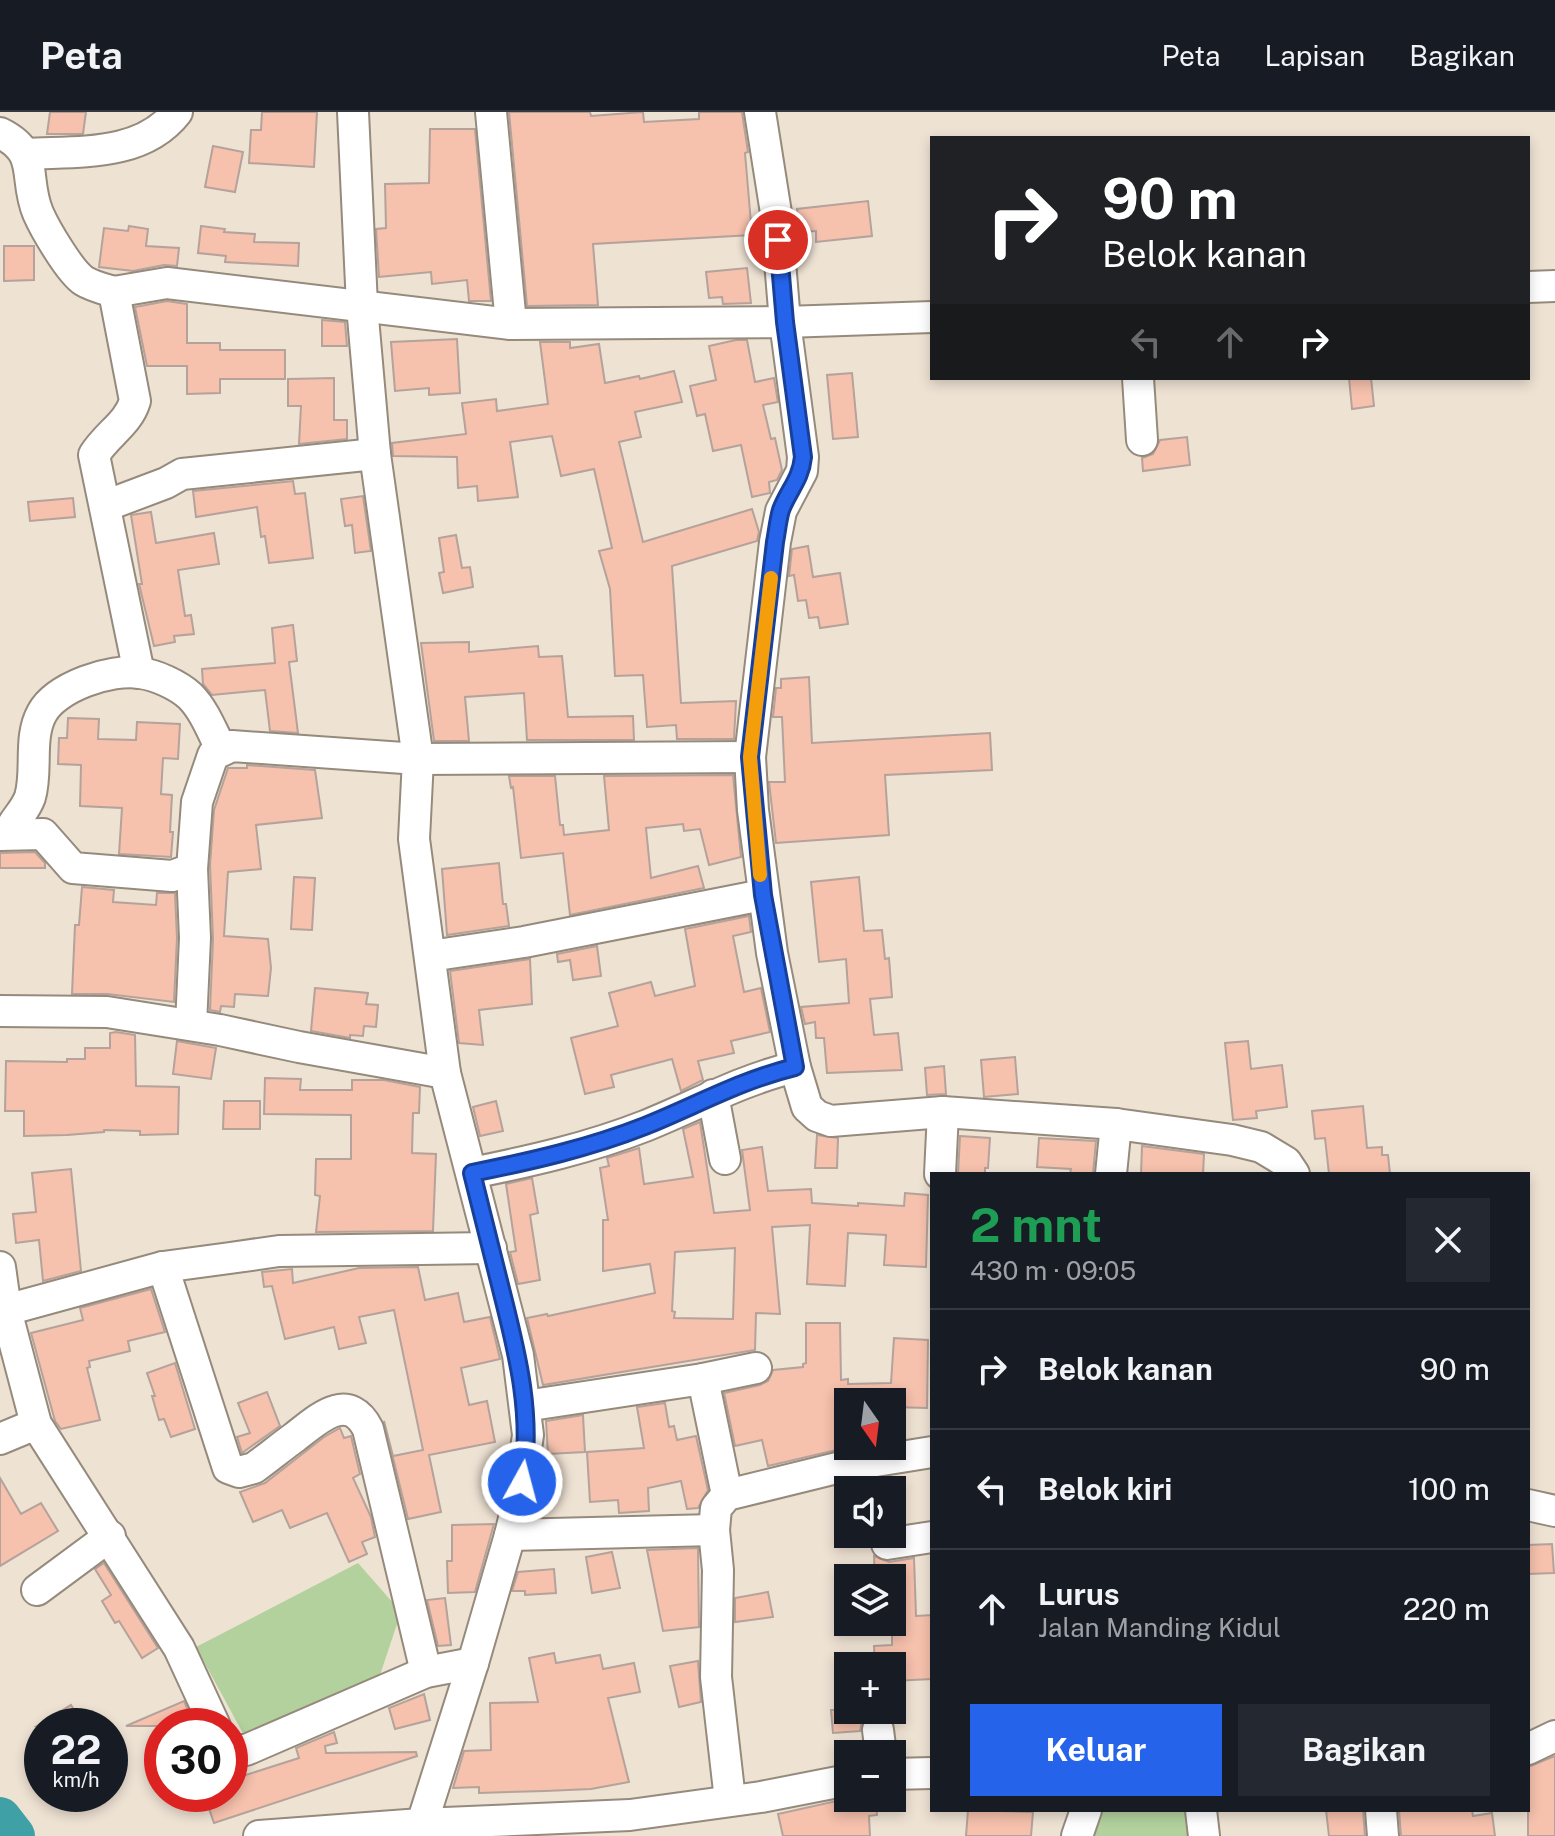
<!DOCTYPE html>
<html lang="id">
<head>
<meta charset="utf-8">
<style>
	:root { --surface:#171b24; --page:#242831; --text:#f1f3f6; --muted:#9ea1a6; --line:#363941; --accent:#2563eb }
	body { margin:0; font-family:"Public Sans",sans-serif; background:var(--page); color:var(--text); height:100vh; display:flex; flex-direction:column; font-size:30px; white-space:nowrap }
	* { box-sizing:border-box; margin:0 }
	p { font-size:26px; color:var(--muted) }
	.icon { flex:none; width:44px; height:44px; fill:none; stroke:currentColor; stroke-width:2; stroke-linecap:round; stroke-linejoin:round }
	.map { position:relative; flex:1; overflow:hidden }
	.sheet { position:absolute; left:930px; top:1060px; width:600px; height:640px; display:flex; flex-direction:column; background:var(--surface); border-radius:0px; box-shadow:0 4px 12px #0003 }
	.sheet>* { flex:none }
	.guide { position:absolute; left:930px; top:24px; width:600px; height:244px; border-radius:0px; box-shadow:0 4px 12px #0003; background:#202124; color:#fff; overflow:hidden }
	.needle { width:52px; rotate:166deg }
	.controls { position:absolute; left:834px; top:1276px; display:grid; gap:16px }
	.controls a { display:grid; place-items:center; width:72px; height:72px; border-radius:0px; background:var(--surface); box-shadow:0 4px 12px #0003; font-size:40px }
	.speed { position:absolute; left:24px; top:1596px; display:flex; gap:16px; font-size:40px; font-weight:700; text-align:center }
	.speed>* { display:grid; place-content:center; width:104px; height:104px; border-radius:50%; background:var(--surface); box-shadow:0 4px 12px #0003; line-height:1 }
	.speed small { font-size:20px; font-weight:400 }
	.speed .limit { border:12px solid #d22; background:#fff; color:#111 }
	.pin { position:absolute; display:grid; place-items:center; width:68px; height:68px; color:#fff; margin:-34px; border:4px solid #fff; border-radius:50%; box-shadow:0 2px 8px #0007 }
	.me { position:absolute; width:88px; margin:-44px; rotate:7deg; stroke-linejoin:round; filter:drop-shadow(0 0 6px #0008) }
	.turn { display:flex; align-items:center; gap:28px; height:168px; padding:0 40px; font-size:36px }
	.turn .icon { width:104px; height:104px; stroke-width:2.5 }
	.turn b { display:block; font-size:56px; line-height:68px }
	.lanes { display:flex; align-items:center; height:76px; padding:0 40px; background:#0003; justify-content:center; gap:40px; direction:ltr }
	.lanes .off { opacity:.35 }
	.round { display:grid; place-items:center; flex:none; width:84px; height:84px; border-radius:0px; background:var(--page) }
	.head { display:flex; align-items:center; justify-content:space-between; height:136px; padding:0 40px }
	h1 { font-size:48px; font-weight:700; line-height:60px; color:#1e9e55 }
	.button { display:flex; gap:16px; margin-top:auto; padding:16px 40px }
	.button a { flex:1; height:92px; border-radius:0px; background:var(--accent); color:#fff; font-size:32px; font-weight:700; line-height:92px; text-align:center }
	.button a+a { background:var(--page); color:var(--text) }
	ul { padding:0; list-style:none }
	li { display:flex; align-items:center; gap:24px; height:120px; padding:0 40px; border-top:2px solid var(--line) }
	li div { flex:1 }
	li b { display:block; font-size:30px }
	li em { font-style:normal }
	header { display:flex; align-items:center; gap:48px; box-sizing:border-box; height:112px; padding:0 40px; background:var(--surface); border-bottom:2px solid var(--line) }
	header strong { font-size:38px }
	nav { display:flex; gap:44px; margin-inline-start:auto; font-size:28px }
	.map>svg:first-child { display:block }
	.green { fill:#b2d19d }
	.lines { fill:none; stroke-linecap:round; stroke-linejoin:round }
	.river { stroke:#3fa1a6; stroke-width:42 }
	.building { fill:#f6c1ad; stroke:#b4a29b; stroke-width:2; fill-rule:evenodd }
	.minor-casing { stroke:#958a7c; stroke-width:34 }
	.minor { stroke:#fff; stroke-width:30 }
	.route-casing { stroke:#184099; stroke-width:20 }
	.route { stroke:#2563eb; stroke-width:14 }
	.slow { stroke:#f59e0b; stroke-width:14 }
</style>
</head>
<body>
<header>
<strong>Peta</strong>
<nav><a>Peta</a><a>Lapisan</a><a>Bagikan</a></nav>
</header>
<div class="map">
<svg width="1555" height="1724" viewBox="0 0 1555 1724">
	<rect width="100%" height="100%" fill="#eee2d3"/>
	<!-- green -->
	<g class="green">
		<path d="M358,1451L401,1500L378,1569L245,1625L196,1535Z"/>
		<path d="M1088,1698H1197V1724H1082Z"/>
	</g>
	<g class="lines">
		<!-- river -->
		<path class="river" d="M0,1706L14,1724"/>
	</g>
	<!-- building -->
	<g class="building">
		<path d="M50,0H86L83,22H47Z"/>
		<path d="M262,0H317L314,55L249,51L251,18H261Z"/>
		<path d="M509,0H590L591,4L643,0L644,10L699,7V0H742L748,40L745,41L752,123L593,132L598,193L527,194Z"/>
		<path d="M430,17H475L491,189H469L467,168L432,172L431,160L379,165L376,117L386,116L385,72L429,71Z"/>
		<path d="M213,34L243,40L235,80L205,75Z"/>
		<path d="M868,89L872,124L816,130V119L800,120L797,97Z"/>
		<path d="M129,114L148,117L146,134L179,136L177,154L164,153L133,159L99,155L104,116L128,119Z"/>
		<path d="M201,114L225,117L224,120L255,122L254,130L299,131L298,154L225,150L226,144L198,141Z"/>
		<path d="M4,134H34V168L4,169Z"/>
		<path d="M747,156L751,191L723,192L722,185L709,186L706,160Z"/>
		<path d="M167,189L187,192V231H220V238H285V267H220V281L187,282V254H147L135,195Z"/>
		<path d="M322,208L345,210L347,234H322Z"/>
		<path d="M457,227L460,281L429,283V276L395,279L391,230Z"/>
		<path d="M736,228H747L755,270L774,266L778,290L763,293L771,327L775,326L782,358L777,368L769,370L770,381L752,385L741,333L713,339L705,302L697,304L690,274L716,268L709,234Z"/>
		<path d="M540,230H570V236L599,232L605,271L639,264L640,267L674,259L682,290L635,300L641,325L619,330L643,430L752,397L759,420L757,429L672,454L681,591L736,589L734,627H677L676,613L647,615L643,563L615,564L610,477L599,439L612,436L594,357L561,364L552,324L510,330L518,385L478,389L477,374L458,376L457,345L393,344L392,331L466,322L462,291L496,287L497,299L548,292Z"/>
		<path d="M852,261L858,325L833,327L827,263Z"/>
		<path d="M334,266V308H347V327L299,332L301,294H288V267Z"/>
		<path d="M1349,266H1371L1374,294L1352,297Z"/>
		<path d="M1187,325L1190,353L1143,359L1142,346L1153,342L1160,328Z"/>
		<path d="M293,369L295,382L305,381L313,446L269,451L265,424L261,425L257,395L196,405L193,379Z"/>
		<path d="M363,384L371,439L355,441L352,413L345,414L341,387Z"/>
		<path d="M73,386L75,405L30,409L28,390Z"/>
		<path d="M151,400L156,431L214,421L219,452L178,458L185,504L191,503L194,522L174,524L175,530L154,534L139,472H142L131,403Z"/>
		<path d="M456,423L462,456L470,455L473,475L443,481L439,461L444,460L439,426Z"/>
		<path d="M808,434L813,465L840,461L848,512L820,516L818,505L809,506L806,488L798,489L794,463L789,464L792,437Z"/>
		<path d="M293,513L297,549L289,550L298,621L270,619L265,578L212,583L203,572L202,557L275,551L272,516Z"/>
		<path d="M469,530V540L538,534L539,545L562,544L568,605L633,604L634,628H527L524,581L465,585L469,629H434L421,531Z"/>
		<path d="M809,565L812,631L990,621L992,658L885,663L889,723L776,731L769,670H785L782,605H773L776,576H781V567Z"/>
		<path d="M68,606L99,607L98,627L136,628L137,610L180,612L178,647L163,646L161,682L172,683L170,720H173L171,745L119,742L122,696L80,694L81,653L58,652L59,626H67Z"/>
		<path d="M247,653L315,658L322,706L256,713L261,757L228,760L224,824L268,827L271,856L268,884L235,882L234,895L221,894L220,900L210,898L213,827L210,753L214,698L228,656H247Z"/>
		<path d="M733,663L741,745L709,753L700,717L684,719L683,712L646,716L651,766L698,754L704,776L570,803L563,741L521,746L513,675L511,676L509,664H555L560,713H563L564,723L609,718L604,664Z"/>
		<path d="M35,740L45,751V756H0V741Z"/>
		<path d="M499,751L503,792H506L509,814L447,823L442,757Z"/>
		<path d="M294,765L315,766L312,818L291,817Z"/>
		<path d="M859,765L864,819L882,818L885,847L889,846L892,885L870,887L874,923L898,921L902,958L827,961L824,926H816L815,910L805,912L801,895L849,891L846,847L819,850L811,770Z"/>
		<path d="M82,775L114,778L113,790L156,793L157,781H175L177,826L174,890L107,882H72L75,813H79Z"/>
		<path d="M749,804L751,820L733,824L744,880L761,876L770,920L731,929L734,941L698,949L703,968L681,979L672,947L611,963L614,975L585,982L571,926L618,914L609,881L651,870L655,884L695,874L685,817Z"/>
		<path d="M597,834L601,864L573,868L570,848L558,850L557,842Z"/>
		<path d="M530,847L532,892L479,898L483,933L459,931L450,859Z"/>
		<path d="M315,876L368,881L366,892L378,893L376,915L364,914L363,924L350,923V926L311,919Z"/>
		<path d="M116,920L135,923L136,974L179,975L178,1022L140,1023V1019L104,1018V1020L67,1023L24,1024V999H5L6,949L67,950V947H85V936H110V921Z"/>
		<path d="M177,929L216,936L211,967L173,962Z"/>
		<path d="M1248,929L1251,957L1282,953L1287,995L1256,999L1257,1006L1233,1008L1225,931Z"/>
		<path d="M1015,945L1018,982L984,985L981,948Z"/>
		<path d="M944,954L946,982L927,983L925,956Z"/>
		<path d="M265,966L301,967L300,978H352V968H384L420,975L419,1001H413L412,1041L436,1042L433,1119L316,1120L320,1084L315,1083L316,1047H351V1003L264,1002Z"/>
		<path d="M224,989H260V1017H223Z"/>
		<path d="M496,989L503,1019L480,1024L473,995Z"/>
		<path d="M1363,994L1367,1036L1382,1035V1043H1388L1390,1062H1329L1325,1026L1315,1027L1312,999Z"/>
		<path d="M700,1010L714,1101L750,1098L742,1038L762,1035L768,1079L811,1077L812,1091L858,1094V1091L904,1094L905,1081L928,1083L926,1155L884,1153L886,1123L848,1121L845,1174L807,1172L810,1113L772,1115L780,1202L756,1201L755,1238L543,1273L527,1206L547,1202L548,1204L655,1181L650,1152L603,1159V1108H608L600,1056L609,1054L607,1046L639,1036L644,1072L693,1065L683,1017ZM735,1136L733,1207L674,1206L675,1200L672,1199L675,1140Z"/>
		<path d="M817,1023L838,1026L837,1056H815Z"/>
		<path d="M960,1024L990,1026L988,1056H985V1062H958Z"/>
		<path d="M1039,1026L1096,1029L1093,1062H1070L1071,1057L1037,1055Z"/>
		<path d="M1142,1034L1204,1042L1203,1062H1141Z"/>
		<path d="M71,1057L81,1159L43,1169L39,1128L16,1131L13,1102L36,1100L32,1061Z"/>
		<path d="M532,1066L538,1101L530,1103L540,1168L518,1172L510,1140L516,1139L506,1072Z"/>
		<path d="M418,1155L425,1188L458,1181L464,1210L490,1205L500,1247L461,1256L469,1293L487,1289L495,1330L429,1343L441,1400L408,1407L384,1309L393,1344L423,1338L394,1198L359,1205L366,1231L339,1237L334,1215L285,1227L272,1174L264,1175L262,1160L292,1157L293,1171L359,1156Z"/>
		<path d="M151,1177L165,1220L128,1229L130,1239L89,1249L90,1255L87,1256L100,1308L61,1317L55,1309L31,1221L83,1208L80,1196Z"/>
		<path d="M806,1211H840L841,1268L848,1267V1272L891,1271L894,1226L928,1228L927,1296L892,1295V1290H848V1297H844L845,1336L768,1354L762,1328L735,1334L724,1281L760,1273L768,1269L773,1258L803,1255V1252L806,1251Z"/>
		<path d="M175,1251L195,1317L171,1325L164,1307L159,1308L152,1284H155L147,1261Z"/>
		<path d="M267,1280L280,1314L242,1341L237,1325L250,1321L238,1291Z"/>
		<path d="M665,1291L669,1315L674,1314L677,1328L696,1324L708,1378L698,1396L687,1397L681,1369L648,1376L649,1399L619,1401L618,1388L590,1390L587,1340L644,1336L637,1295Z"/>
		<path d="M583,1303L585,1340L548,1342L546,1309Z"/>
		<path d="M340,1316L344,1326L351,1324L360,1362L353,1366L371,1405L375,1425L362,1430L367,1442L349,1450L327,1401L290,1416L282,1398L253,1410L240,1380L265,1371L324,1325Z"/>
		<path d="M0,1366L21,1402L41,1391L58,1419L0,1454Z"/>
		<path d="M494,1412L475,1480L448,1481L447,1449H452V1413Z"/>
		<path d="M1552,1432L1554,1461L1528,1462V1433Z"/>
		<path d="M698,1436L699,1515L663,1519L647,1438Z"/>
		<path d="M612,1440L620,1476L592,1481L586,1445Z"/>
		<path d="M874,1444L889,1450L914,1446L916,1504L932,1503V1567L892,1569V1554H875L874,1534L892,1533V1466H875Z"/>
		<path d="M104,1451L158,1536L142,1546L119,1509L115,1511L102,1489L111,1483L95,1457Z"/>
		<path d="M554,1457L556,1481L525,1483V1479H512L518,1460Z"/>
		<path d="M768,1480L773,1505L735,1510V1486Z"/>
		<path d="M445,1486L451,1533L438,1534L427,1488Z"/>
		<path d="M554,1541L556,1551L600,1543L603,1557L634,1551L640,1580L608,1586L629,1670L591,1677L545,1679L479,1681V1675L453,1676L464,1639L491,1638L490,1591L538,1590L529,1546Z"/>
		<path d="M698,1549L701,1590L679,1595L670,1554Z"/>
		<path d="M424,1582L430,1608L395,1617L389,1596Z"/>
		<path d="M184,1589L195,1614H126Z"/>
		<path d="M71,1593L84,1614H37Z"/>
		<path d="M831,1598H867V1604L862,1610L860,1619L833,1621Z"/>
		<path d="M334,1620L337,1631L325,1634L326,1641L416,1640L417,1644L214,1711L204,1682H230V1668L299,1646L296,1636Z"/>
		<path d="M1555,1644V1724H1528V1655Z"/>
		<path d="M850,1686H875L877,1703L869,1704L870,1724H783L778,1702Z"/>
		<path d="M968,1698L1033,1700L1031,1724H966Z"/>
		<path d="M1326,1698H1363L1365,1724H1329Z"/>
		<path d="M1399,1698H1472L1473,1704L1492,1701L1495,1724H1401Z"/>
	</g>
	<g class="lines">
		<defs>
			<g id="minor">
				<path d="M353,0L362,194L375,342L418,647L414,727L445,961L518,1243L528,1323L519,1386L510,1423L473,1551L418,1724"/>
				<path d="M491,0L511,212"/>
				<path d="M760,0L776,101L785,210L932,205"/>
				<path d="M0,21C41,41 23,65 38,101C45,117 70,160 84,169C92,174 104,177 114,180L135,289C128,312 107,322 94,343L139,561"/>
				<path d="M27,42C79,39 142,45 177,0"/>
				<path d="M1528,175L1555,174"/>
				<path d="M114,180L167,171L511,212L785,210L803,345L802,359L781,399L775,430L750,645L753,698L772,841L795,955L807,995L817,1004L831,1009L943,1000L1116,1012L1232,1028L1261,1035L1286,1050L1294,1062"/>
				<path d="M1138,266L1142,328"/>
				<path d="M105,394L166,371L182,362L375,342"/>
				<path d="M8,722C13,708 25,700 30,685C38,659 28,626 42,601C56,575 111,556 140,561C156,563 178,573 190,584C204,598 212,619 221,637"/>
				<path d="M0,723L43,722L73,756L172,764L192,757"/>
				<path d="M430,844L524,830L763,783"/>
				<path d="M0,899L107,900L220,918L299,935L445,961"/>
				<path d="M191,913L195,826L192,757L197,690L213,643L232,634L418,647L750,645"/>
				<path d="M713,983L725,1047"/>
				<path d="M472,1061C531,1049 589,1036 645,1014C695,994 741,968 795,955"/>
				<path d="M940,1062L943,1000"/>
				<path d="M1111,1062L1116,1012"/>
				<path d="M0,1155L6,1198L36,1312L179,1536L215,1614"/>
				<path d="M163,1155L228,1356L239,1360L254,1356C268,1346 281,1335 295,1325C318,1307 348,1278 368,1317L426,1560"/>
				<path d="M6,1198L163,1155L230,1146L279,1139L491,1136"/>
				<path d="M703,1267L756,1256"/>
				<path d="M525,1294L703,1267L727,1383"/>
				<path d="M0,1327L36,1312"/>
				<path d="M1528,1393L1555,1399"/>
				<path d="M510,1423L714,1418"/>
				<path d="M887,1432L932,1425"/>
				<path d="M37,1478L110,1424"/>
				<path d="M878,1618L881,1642"/>
				<path d="M1528,1637L1555,1624"/>
				<path d="M230,1638H246L426,1560L473,1551"/>
				<path d="M892,1662L932,1661"/>
				<path d="M730,1688L716,1565L718,1458L714,1418L716,1396L727,1383L845,1354L932,1340"/>
				<path d="M1201,1698L1204,1724"/>
				<path d="M1381,1698L1383,1724"/>
				<path d="M259,1724L421,1712L630,1703L761,1685L848,1668"/>
				<path d="M1077,1724L1086,1698"/>
			</g>
		</defs>
		<!-- minor casing -->
		<use href="#minor" class="minor-casing"/>
		<!-- minor -->
		<use href="#minor" class="minor"/>
	</g>
	<g class="lines">
		<defs>
			<path id="route" d="M522,1370C533,1305 518,1244 502,1181C492,1141 482,1101 472,1061C532,1049 589,1036 645,1014C695,994 741,968 795,955L763,783L750,645L775,430C777,420 778,408 781,398C788,379 801,367 803,345L785,210L778,128"/>
		</defs>
		<!-- route casing -->
		<use href="#route" class="route-casing"/>
		<!-- route -->
		<use href="#route" class="route"/>
		<!-- slow -->
		<path class="slow" d="M760,763L750,645L771,466"/>
	</g>
</svg>
<div class="controls">
<a><svg class="needle" viewBox="-14 -14 28 28"><path d="M0-13l5 13h-10z" fill="#e53935"/><path d="M0 13l5-13h-10z" fill="#9ea1a6"/></svg></a>
<a><svg class="icon" aria-label="sound" viewBox="0 0 24 24"><path d="M4 9h4l5-4v14l-5-4H4zM17 9q2 3 0 6"/></svg></a>
<a><svg class="icon" aria-label="layers" viewBox="0 0 24 24"><path d="M12 4l9 5-9 5-9-5zM3 14l9 5 9-5"/></svg></a>
<a>+</a>
<a>−</a>
</div>
<div class="speed"><div>22<small>km/h</small></div><div class="limit">30</div></div>
<div class="pin" style="left:778px;top:128px;background:#d93025"><svg class="icon" aria-label="arrive" viewBox="0 0 24 24"><path d="M6 21V4h12l-3 4 3 4H6"/></svg></div>
<svg class="me" style="left:522px;top:1370px" viewBox="-20 -20 40 40"><circle r="17" fill="#2563eb" stroke="#fff" stroke-width="3"/><path d="M0-11L8 9 0 5-8 9z" fill="#fff"/></svg>
<div class="guide">
<div class="turn"><svg class="icon" aria-label="right" viewBox="0 0 24 24"><path d="M7 20v-9h11M14 6l5 5-5 5"/></svg><div><b>90 m</b>Belok kanan</div></div>
<div class="lanes"><svg class="icon off" aria-label="left" viewBox="0 0 24 24"><path d="M17 20v-9H6M10 6l-5 5 5 5"/></svg><svg class="icon off" aria-label="ahead" viewBox="0 0 24 24"><path d="M12 20V5M6 11l6-6 6 6"/></svg><svg class="icon" aria-label="right" viewBox="0 0 24 24"><path d="M7 20v-9h11M14 6l5 5-5 5"/></svg></div>
</div>
<section class="sheet">
<div class="head"><div><h1>2 mnt</h1><p>430 m · 09:05</p></div><a class="round"><svg class="icon" aria-label="close" viewBox="0 0 24 24"><path d="M6 6l12 12M18 6L6 18"/></svg></a></div>
<ul>
<li><svg class="icon" aria-label="right" viewBox="0 0 24 24"><path d="M7 20v-9h11M14 6l5 5-5 5"/></svg><div><b>Belok kanan</b></div><em>90 m</em></li>
<li><svg class="icon" aria-label="left" viewBox="0 0 24 24"><path d="M17 20v-9H6M10 6l-5 5 5 5"/></svg><div><b>Belok kiri</b></div><em>100 m</em></li>
<li><svg class="icon" aria-label="ahead" viewBox="0 0 24 24"><path d="M12 20V5M6 11l6-6 6 6"/></svg><div><b>Lurus</b><p>Jalan Manding Kidul</p></div><em>220 m</em></li>
</ul>
<div class="button"><a>Keluar</a><a>Bagikan</a></div>
</section>
</div>
</body>
</html>
